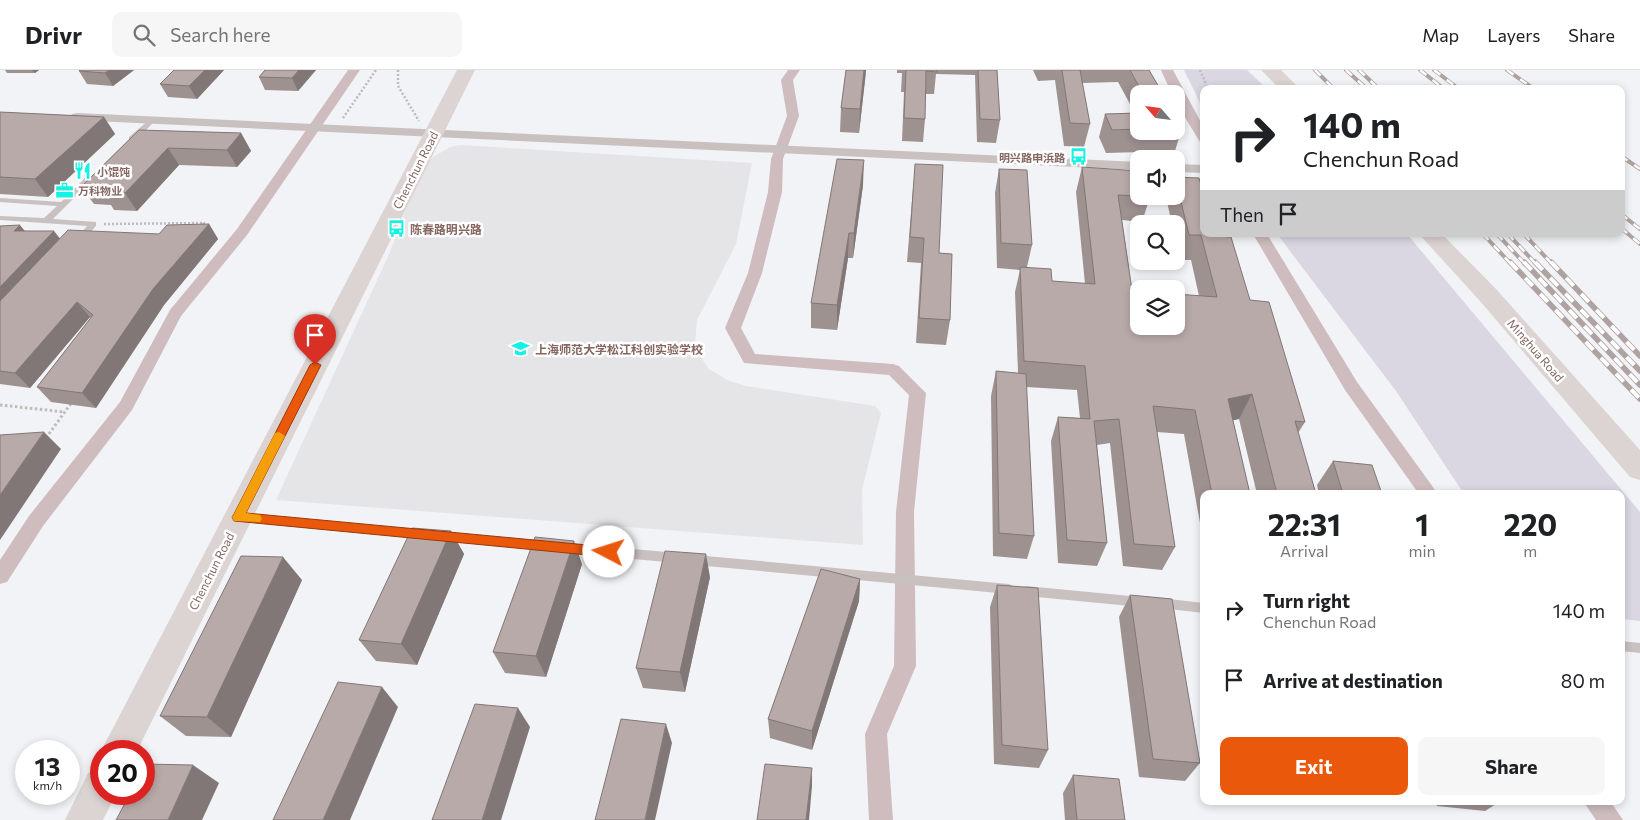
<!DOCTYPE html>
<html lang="en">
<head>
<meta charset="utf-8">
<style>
	:root { --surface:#fff; --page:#f6f6f6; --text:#202124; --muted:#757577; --line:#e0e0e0; --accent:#ea580c }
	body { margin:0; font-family:Commissioner,"Noto Sans SC",sans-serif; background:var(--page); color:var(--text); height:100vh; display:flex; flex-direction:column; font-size:19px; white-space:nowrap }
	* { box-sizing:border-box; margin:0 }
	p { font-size:16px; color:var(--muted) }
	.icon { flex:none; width:28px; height:28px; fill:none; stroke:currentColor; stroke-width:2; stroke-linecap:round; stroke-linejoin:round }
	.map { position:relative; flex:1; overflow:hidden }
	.drawer { position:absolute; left:1200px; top:420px; width:425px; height:315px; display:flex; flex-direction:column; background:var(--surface); border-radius:10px; box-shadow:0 2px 8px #0003 }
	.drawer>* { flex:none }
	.guide { position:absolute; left:1200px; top:15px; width:425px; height:152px; border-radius:10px; box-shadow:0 2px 8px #0003; background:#fff; color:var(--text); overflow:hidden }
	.needle { width:32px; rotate:298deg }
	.buttons { position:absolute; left:1130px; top:15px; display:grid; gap:10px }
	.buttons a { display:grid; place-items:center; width:55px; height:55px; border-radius:10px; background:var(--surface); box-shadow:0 2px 8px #0003; font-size:25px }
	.speed { position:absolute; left:15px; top:670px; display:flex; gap:10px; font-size:25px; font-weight:700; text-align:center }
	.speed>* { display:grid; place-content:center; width:65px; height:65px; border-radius:50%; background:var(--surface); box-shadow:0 2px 8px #0003; line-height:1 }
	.speed small { font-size:12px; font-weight:400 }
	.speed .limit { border:8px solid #d22; background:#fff; color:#111 }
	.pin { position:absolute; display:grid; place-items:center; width:42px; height:42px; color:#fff; margin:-51px -21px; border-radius:50% 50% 50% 0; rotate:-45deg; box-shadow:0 0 5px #0007 }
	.pin .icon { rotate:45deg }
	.me { position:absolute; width:55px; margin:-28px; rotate:275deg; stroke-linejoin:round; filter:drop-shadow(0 0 4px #0008) }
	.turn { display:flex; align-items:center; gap:18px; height:105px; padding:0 20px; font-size:22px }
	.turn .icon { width:65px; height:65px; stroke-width:2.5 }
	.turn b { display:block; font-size:35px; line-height:42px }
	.then { display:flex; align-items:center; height:48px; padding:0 20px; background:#0003; gap:10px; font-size:19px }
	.eta { display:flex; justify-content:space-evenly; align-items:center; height:85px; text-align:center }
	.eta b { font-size:30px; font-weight:700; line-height:35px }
	.action { display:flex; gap:10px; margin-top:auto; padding:10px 20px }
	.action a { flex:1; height:58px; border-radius:10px; background:var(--accent); color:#fff; font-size:20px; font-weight:700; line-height:58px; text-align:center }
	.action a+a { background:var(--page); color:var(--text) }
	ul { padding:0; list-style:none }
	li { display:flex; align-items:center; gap:15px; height:70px; padding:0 20px }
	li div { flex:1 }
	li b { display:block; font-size:19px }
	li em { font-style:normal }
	header { display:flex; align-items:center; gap:30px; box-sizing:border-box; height:70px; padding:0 25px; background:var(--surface); border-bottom:1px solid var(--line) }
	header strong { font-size:24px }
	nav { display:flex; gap:28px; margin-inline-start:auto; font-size:18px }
	.search { width:350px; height:45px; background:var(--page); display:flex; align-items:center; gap:12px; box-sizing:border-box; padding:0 18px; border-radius:10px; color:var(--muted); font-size:19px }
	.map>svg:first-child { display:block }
	.built { fill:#e5e4e6 }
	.green { fill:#dbd7e2 }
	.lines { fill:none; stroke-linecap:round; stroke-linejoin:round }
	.canal { fill:#cebcbe; fill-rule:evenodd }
	.path-far1 { stroke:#c0bbba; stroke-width:2.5; stroke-dasharray:2 2; stroke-linecap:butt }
	.path { stroke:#c0bbba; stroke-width:3; stroke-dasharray:2.5 2.5; stroke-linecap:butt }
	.lane { fill:#c9c1c0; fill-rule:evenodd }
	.street { fill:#c9c1c0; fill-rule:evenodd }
	.secondary { fill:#dcd4d2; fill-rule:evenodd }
	.rail-far1-casing { stroke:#aea3a1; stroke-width:4 }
	.rail-casing { stroke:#aea3a1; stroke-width:5.5 }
	.rail-far1 { stroke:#fff; stroke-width:2.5; stroke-dasharray:8; stroke-linecap:butt }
	.rail { stroke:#fff; stroke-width:4; stroke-dasharray:11; stroke-linecap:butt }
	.wall { fill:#9e9291 }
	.shaded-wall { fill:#817776 }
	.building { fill:#b8aaa9; stroke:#817776 }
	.route { fill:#ea580c; stroke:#983908 }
	.slow { fill:#f59e0b }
	.labels { text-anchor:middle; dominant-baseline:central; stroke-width:5; stroke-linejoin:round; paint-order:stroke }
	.far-poi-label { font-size:11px; font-weight:bold; fill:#866762; stroke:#fff; text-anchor:start }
	.street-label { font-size:12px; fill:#866762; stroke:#fff }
	.poi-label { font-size:12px; font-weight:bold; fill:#866762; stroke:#fff; text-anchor:start }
</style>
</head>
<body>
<header>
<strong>Drivr</strong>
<div class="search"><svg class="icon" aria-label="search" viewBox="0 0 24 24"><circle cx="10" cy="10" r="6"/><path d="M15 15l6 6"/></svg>Search here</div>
<nav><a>Map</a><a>Layers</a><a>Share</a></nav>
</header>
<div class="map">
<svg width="1640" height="750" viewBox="0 0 1640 750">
	<rect width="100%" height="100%" fill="#f2f3f6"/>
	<!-- built -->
	<path class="built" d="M461,75L752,93L736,174L697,250L695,273L700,286L709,299L727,310L746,316L875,336L881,343L862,420L863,475L276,430L390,182L416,113L430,89L450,77Z"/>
	<!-- green -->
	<g class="green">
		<path d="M1184,0H1247L1267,19H1204V41Z"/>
		<path d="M1277,164H1407L1640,442V551L1621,549V424H1464L1396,321Z"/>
	</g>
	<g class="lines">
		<!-- canal -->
		<g class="canal">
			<path d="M348,0H360L247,165L181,246L132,340L43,456L7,512L0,514V490L29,446L120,332L170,240L237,159Z"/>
			<path d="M788,0H800L793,10L799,46L783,89L782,122L762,203L741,258L755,284L893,294L899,296L926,323L914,442L916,596L887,664L893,750H869L865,664L894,596L896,442L909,325L889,305L744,293L725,258L748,203L768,122L771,89L787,46L781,10Z"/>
			<path d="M1161,0H1173L1204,58V73L1200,72L1178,36L1176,24H1172Z"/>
			<path d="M1253,164H1267L1357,312L1438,424H1419L1345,320Z"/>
			<path d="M1583,731H1610L1623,750H1596Z"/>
		</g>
		<!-- path-far1 -->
		<g class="path-far1">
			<path d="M398,0V16L419,51"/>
			<path d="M1200,0L1208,19"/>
			<path d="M343,48L376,0"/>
			<path d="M104,154L204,153L202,156"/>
		</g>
		<!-- path -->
		<g class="path">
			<path d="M0,335L65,342"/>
			<path d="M46,368L72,332"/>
		</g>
		<!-- lane -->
		<g class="lane">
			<path d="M149,50L155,51L135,71H129V67Z"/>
			<path d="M87,106H93L94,108L53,149L96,152V156L81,172L78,173L74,170L87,156L0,150V146L44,148L57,136L0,132V128L61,132Z"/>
			<path d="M239,443L421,460L425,461L426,464L425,467L421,468L239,451L235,450L234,447L235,444Z"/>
			<path d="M441,462L546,471L550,473L551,476L550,479L546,481L441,470L437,469L436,466L437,463Z"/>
			<path d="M565,473L678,483L682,485L684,488L682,491L678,493L565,483L561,481L560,478L561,475Z"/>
			<path d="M695,485L1009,514L1013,516L1015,519L1013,522L1009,524L695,495L691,493L689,490L691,487Z"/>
			<path d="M1026,516L1141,527L1145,528L1147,532L1145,536L1141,537L1026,526L1022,524L1020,521L1022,518Z"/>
			<path d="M1160,528L1204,533V543L1160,538L1156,537L1154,533L1156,529Z"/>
			<path d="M1621,571L1640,573V583L1621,581Z"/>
		</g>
		<!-- street -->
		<g class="street">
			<path d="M77,43L1139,92V100L72,50L70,47L72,44Z"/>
			<path d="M1176,94L1204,95V103L1176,102Z"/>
		</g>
		<!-- secondary -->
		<g class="secondary">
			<path d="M457,0H475L137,681H101Z"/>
			<path d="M1261,0H1281L1300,19H1280Z"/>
			<path d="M1419,164H1442L1496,219L1640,380V410L1630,407L1480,231Z"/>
			<path d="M101,698V724H116L103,750H65L88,703Z"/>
		</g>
		<defs>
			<g id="rail-far1">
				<path d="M1315,0L1334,19"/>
				<path d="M1346,0L1367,19"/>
				<path d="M1359,0L1379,19"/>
				<path d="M1420,0L1444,19"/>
				<path d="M1434,0L1459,19"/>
				<path d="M1507,0L1534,19"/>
				<path d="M1621,86L1640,99"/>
				<path d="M1621,144L1640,159"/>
				<path d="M1621,158L1640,174"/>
				<path d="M1483,164L1511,194"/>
				<path d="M1497,164L1525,194"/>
				<path d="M1508,164L1536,194"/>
				<path d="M1524,164L1552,194"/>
			</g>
			<g id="rail">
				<path d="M1510,192L1640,329"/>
				<path d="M1524,192L1640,315"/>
				<path d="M1535,192L1640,301"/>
				<path d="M1551,192L1640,286"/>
			</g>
		</defs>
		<!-- rail-far1 casing -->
		<use href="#rail-far1" class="rail-far1-casing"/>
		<!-- rail casing -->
		<use href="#rail" class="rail-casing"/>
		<!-- rail-far1 -->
		<use href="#rail-far1" class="rail-far1"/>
		<!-- rail -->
		<use href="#rail" class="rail"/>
	</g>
	<!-- wall -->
	<g class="wall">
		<path d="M5,0H39L35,3H7Z"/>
		<path d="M134,0L113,16L87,14L79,1Z"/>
		<path d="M174,0H224L197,29L168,27L160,14Z"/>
		<path d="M265,0H316L298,21L265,20L259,7Z"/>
		<path d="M846,0H866L865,10L859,63L840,62L841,38Z"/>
		<path d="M897,0H997L1000,50L996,73L977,72L975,5L936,4L934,24H925V49L923,72L902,71L904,22H901L902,3H897Z"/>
		<path d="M1033,0H1149L1163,24H1139V61H1176V47L1182,58L1175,81L1106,83L1099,67L1105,44L1135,43L1118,12L1082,13L1090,54L1084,77L1064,76L1055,10L1038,11Z"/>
		<path d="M0,42L104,47L115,64L48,127L0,124Z"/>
		<path d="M139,60L241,63L251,81L237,97L179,95L137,141L114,140L111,135L94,134L81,117Z"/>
		<path d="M1082,97L1150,127L1142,152L1122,150L1132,220L1199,226L1191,190H1180L1176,173V154H1172L1167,132L1169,126H1176V107L1215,166L1250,230L1305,352L1298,363L1316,424H1257L1239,349L1233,350L1250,424H1204V475L1184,364L1157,362L1175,477L1162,500L1123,496L1110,373L1097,375L1107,473L1097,496L1058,493L1051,371L1058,347L1080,348L1077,320L1026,317L1034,466L1027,489L993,486L991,326L996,301L1018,303L1015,222L1020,200L997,198L995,123L999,99L1032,175L1027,197L1052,211L1085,214L1076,122Z"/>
		<path d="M863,115L853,188H848L837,260L811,258V233Z"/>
		<path d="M913,118L939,183L950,250L946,275L916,273L921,193L907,192Z"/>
		<path d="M209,154L218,169L164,235L96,338L51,332L37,317L91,248L90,247L30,318L0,314V156L60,169L159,164Z"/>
		<path d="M1333,391L1382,424H1319L1317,415Z"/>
		<path d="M451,461L464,484L417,595L376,591L359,570Z"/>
		<path d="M582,494L546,607L505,603L493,582Z"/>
		<path d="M710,507L685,622L643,618L636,598Z"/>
		<path d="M860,509L859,531L812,680L770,668L768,649Z"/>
		<path d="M302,510L231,667L186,666L160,646Z"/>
		<path d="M997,515L1048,680L1039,698L994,694L990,537Z"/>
		<path d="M1130,525L1200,693L1185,711L1139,707L1119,547Z"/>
		<path d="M1073,705L1125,750H1065L1063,723Z"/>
		<path d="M1435,731H1501L1485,741L1437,736Z"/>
	</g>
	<!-- shaded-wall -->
	<g class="shaded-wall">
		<path d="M32,0H39L35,3Z"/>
		<path d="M109,0H134L113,16L105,3Z"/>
		<path d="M205,0H224L197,29L189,16Z"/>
		<path d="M299,0H316L298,21L292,8Z"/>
		<path d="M864,0H866L865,10L859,63L860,39Z"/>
		<path d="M104,47L115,64L48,127L35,109Z"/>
		<path d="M241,63L251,81L237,97L227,80Z"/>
		<path d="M168,78L179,95L137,141L125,123Z"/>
		<path d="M864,90L863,115L853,188L854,163Z"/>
		<path d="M209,154L218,169L164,235L96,338L82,323L153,219Z"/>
		<path d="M20,155L33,171L14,161Z"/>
		<path d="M54,161L66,176L0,247V217Z"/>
		<path d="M849,163L848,188L837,260V235Z"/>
		<path d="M77,232L90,247L30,318L15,303Z"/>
		<path d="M1252,324L1239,349L1216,354L1228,329Z"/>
		<path d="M44,362L61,379L0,470V425Z"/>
		<path d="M451,461L464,484L417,595L401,574Z"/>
		<path d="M574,471L582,494L546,607L536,586Z"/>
		<path d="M706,484L710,507L685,622L680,602Z"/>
		<path d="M283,487L302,510L231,667L207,647Z"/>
		<path d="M860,509L859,531L812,680V661Z"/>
		<path d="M382,617L398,637L350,750H323Z"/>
		<path d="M518,638L530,657L501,750H482Z"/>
		<path d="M666,654L672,673L655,750H645Z"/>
		<path d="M193,695L219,713L202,750H168Z"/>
		<path d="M812,698V716L809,750H806Z"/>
	</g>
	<!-- building -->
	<g class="building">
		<path d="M80,0H109L105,3L79,1Z"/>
		<path d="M174,0H205L189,16L160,14Z"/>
		<path d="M265,0H299L292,8L259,7Z"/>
		<path d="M846,0H864L860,39L841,38Z"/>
		<path d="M906,0H937V2L926,1L925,49L904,48Z"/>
		<path d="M978,0H997L1000,50L980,49Z"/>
		<path d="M1062,0H1080L1090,54L1070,53Z"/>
		<path d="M1130,0H1149L1163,24H1143Z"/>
		<path d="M0,42L104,47L35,109L0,107Z"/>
		<path d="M1139,43V59L1112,60L1105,44Z"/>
		<path d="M1176,47L1182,58H1176Z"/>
		<path d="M139,60L241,63L227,80L168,78L125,123L102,122L106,118L81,117Z"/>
		<path d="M837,89L864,90L854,163H849L837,235L811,233Z"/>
		<path d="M915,94L943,95L939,183L952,184L950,250L919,248L924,168L910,167Z"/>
		<path d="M1082,97L1139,101V126L1118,125L1132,220H1139V256H1176V224L1217,227L1201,165H1189L1176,111V107L1199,108L1204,126V164H1214L1215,166L1231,167L1250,230L1269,232L1305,352L1295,351L1316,424H1277L1252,324L1228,329L1250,424H1212L1195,340L1153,336L1175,477L1134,474L1119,349L1094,351L1107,473L1067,470L1058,347L1090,349L1085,296L1024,291L1020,197L1051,199L1052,211L1095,214Z"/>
		<path d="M999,99L1027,100L1032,175L1001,173Z"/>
		<path d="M209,154L153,219L82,323L37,317L93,245L77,232L15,303L0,301V231L68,160L159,164L167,155Z"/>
		<path d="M20,155L14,161H54L0,217V156Z"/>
		<path d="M996,301L1026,304L1034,466L999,463Z"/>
		<path d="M44,362L0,425V365Z"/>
		<path d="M1333,391L1372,395L1382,424H1343Z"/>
		<path d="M412,458L451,461L401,574L359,570Z"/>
		<path d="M535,467L574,471L536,586L493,582Z"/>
		<path d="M665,481L706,484L680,602L636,598Z"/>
		<path d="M241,486L283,487L207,647L160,646Z"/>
		<path d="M821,499L860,509L812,661L768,649Z"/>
		<path d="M997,515L1038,518L1048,680L1002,675Z"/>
		<path d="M1130,525L1172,529L1200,693L1153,689Z"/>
		<path d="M338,612L382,617L323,750H273Z"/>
		<path d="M475,634L518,638L482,750H432Z"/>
		<path d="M621,649L666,654L645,750H595Z"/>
		<path d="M144,694L193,695L168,750H116L130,724H144Z"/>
		<path d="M765,694L812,698L806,750H757Z"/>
		<path d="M1073,705L1119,709L1125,750H1077Z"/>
	</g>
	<!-- route -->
	<path class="route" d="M315,292L321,295L246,443L609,477L614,478L615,482L614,486L609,487L234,451L232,447L234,444L310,295Z"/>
	<!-- slow -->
	<path class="slow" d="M279,362L285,366L246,443L260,445L262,449L260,452L234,451L232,447L234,444L275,363Z"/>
	<!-- icons -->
	<defs>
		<symbol id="bus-bare" viewBox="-9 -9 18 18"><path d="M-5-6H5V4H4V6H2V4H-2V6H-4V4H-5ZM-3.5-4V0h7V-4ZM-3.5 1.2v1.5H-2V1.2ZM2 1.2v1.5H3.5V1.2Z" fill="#14f3e3" stroke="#fff" stroke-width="2.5" paint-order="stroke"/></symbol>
		<symbol id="restaurant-bare" viewBox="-9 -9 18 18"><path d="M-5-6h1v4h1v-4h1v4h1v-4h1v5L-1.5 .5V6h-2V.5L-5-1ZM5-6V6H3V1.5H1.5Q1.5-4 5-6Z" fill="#14f3e3" stroke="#fff" stroke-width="2.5" paint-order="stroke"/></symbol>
		<symbol id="office-bare" viewBox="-9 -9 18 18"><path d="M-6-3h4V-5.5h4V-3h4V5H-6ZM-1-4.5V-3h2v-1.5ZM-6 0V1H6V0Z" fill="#14f3e3" stroke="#fff" stroke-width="2.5" paint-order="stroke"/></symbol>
		<symbol id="school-bare" viewBox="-9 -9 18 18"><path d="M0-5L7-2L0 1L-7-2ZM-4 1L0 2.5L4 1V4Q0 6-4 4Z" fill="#14f3e3" stroke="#fff" stroke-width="2.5" paint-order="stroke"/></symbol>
	</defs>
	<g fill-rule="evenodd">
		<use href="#bus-bare" x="1066" y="74" width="25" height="25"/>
		<use href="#restaurant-bare" x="70" y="88" width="25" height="25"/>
		<use href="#office-bare" x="52" y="108" width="25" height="25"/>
		<use href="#bus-bare" x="384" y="146" width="25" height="25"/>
		<use href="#school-bare" x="508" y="266" width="25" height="25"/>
	</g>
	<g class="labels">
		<!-- far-poi labels -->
		<g class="far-poi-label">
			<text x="1065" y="87" text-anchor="end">明兴路申浜路</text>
			<text x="97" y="101">小馄饨</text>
			<text x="78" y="120">万科物业</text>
		</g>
		<!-- street labels -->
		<g class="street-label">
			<text transform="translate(415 100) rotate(-63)">Chenchun Road</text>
			<text transform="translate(1536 280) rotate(49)">Minghua Road</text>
			<text transform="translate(211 501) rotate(-63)">Chenchun Road</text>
		</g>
		<!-- poi labels -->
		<g class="poi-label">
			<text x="410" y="159">陈春路明兴路</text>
			<text x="535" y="279">上海师范大学松江科创实验学校</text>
		</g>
	</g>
</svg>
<div class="buttons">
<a><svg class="needle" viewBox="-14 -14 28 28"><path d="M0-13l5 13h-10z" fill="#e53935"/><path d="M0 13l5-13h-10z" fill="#757577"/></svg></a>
<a><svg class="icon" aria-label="sound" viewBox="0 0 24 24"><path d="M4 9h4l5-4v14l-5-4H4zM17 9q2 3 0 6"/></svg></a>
<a><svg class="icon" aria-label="search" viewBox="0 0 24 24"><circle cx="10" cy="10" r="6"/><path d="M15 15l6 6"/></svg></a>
<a><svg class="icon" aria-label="layers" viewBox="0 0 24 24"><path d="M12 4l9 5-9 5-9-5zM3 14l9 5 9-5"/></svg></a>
</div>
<div class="speed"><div>13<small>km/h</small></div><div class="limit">20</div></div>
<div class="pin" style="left:315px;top:295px;background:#d93025"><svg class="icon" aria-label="arrive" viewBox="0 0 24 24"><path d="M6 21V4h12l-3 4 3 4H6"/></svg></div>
<svg class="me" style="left:609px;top:482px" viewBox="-20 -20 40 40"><circle r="19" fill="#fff"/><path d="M0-13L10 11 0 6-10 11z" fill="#ea580c"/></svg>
<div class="guide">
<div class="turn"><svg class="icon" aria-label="right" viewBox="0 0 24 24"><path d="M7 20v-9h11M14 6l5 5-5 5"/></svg><div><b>140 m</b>Chenchun Road</div></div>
<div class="then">Then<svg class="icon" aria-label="arrive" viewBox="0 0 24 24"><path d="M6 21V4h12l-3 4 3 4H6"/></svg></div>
</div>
<section class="drawer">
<div class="eta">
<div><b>22:31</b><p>Arrival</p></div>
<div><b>1</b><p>min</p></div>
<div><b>220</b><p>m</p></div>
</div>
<ul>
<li><svg class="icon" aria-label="right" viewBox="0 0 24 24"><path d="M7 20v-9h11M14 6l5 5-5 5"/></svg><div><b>Turn right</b><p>Chenchun Road</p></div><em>140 m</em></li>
<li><svg class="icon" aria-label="arrive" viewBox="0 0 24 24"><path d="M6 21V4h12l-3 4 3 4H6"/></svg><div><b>Arrive at destination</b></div><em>80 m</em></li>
</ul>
<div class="action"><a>Exit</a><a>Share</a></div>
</section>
</div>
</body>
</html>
